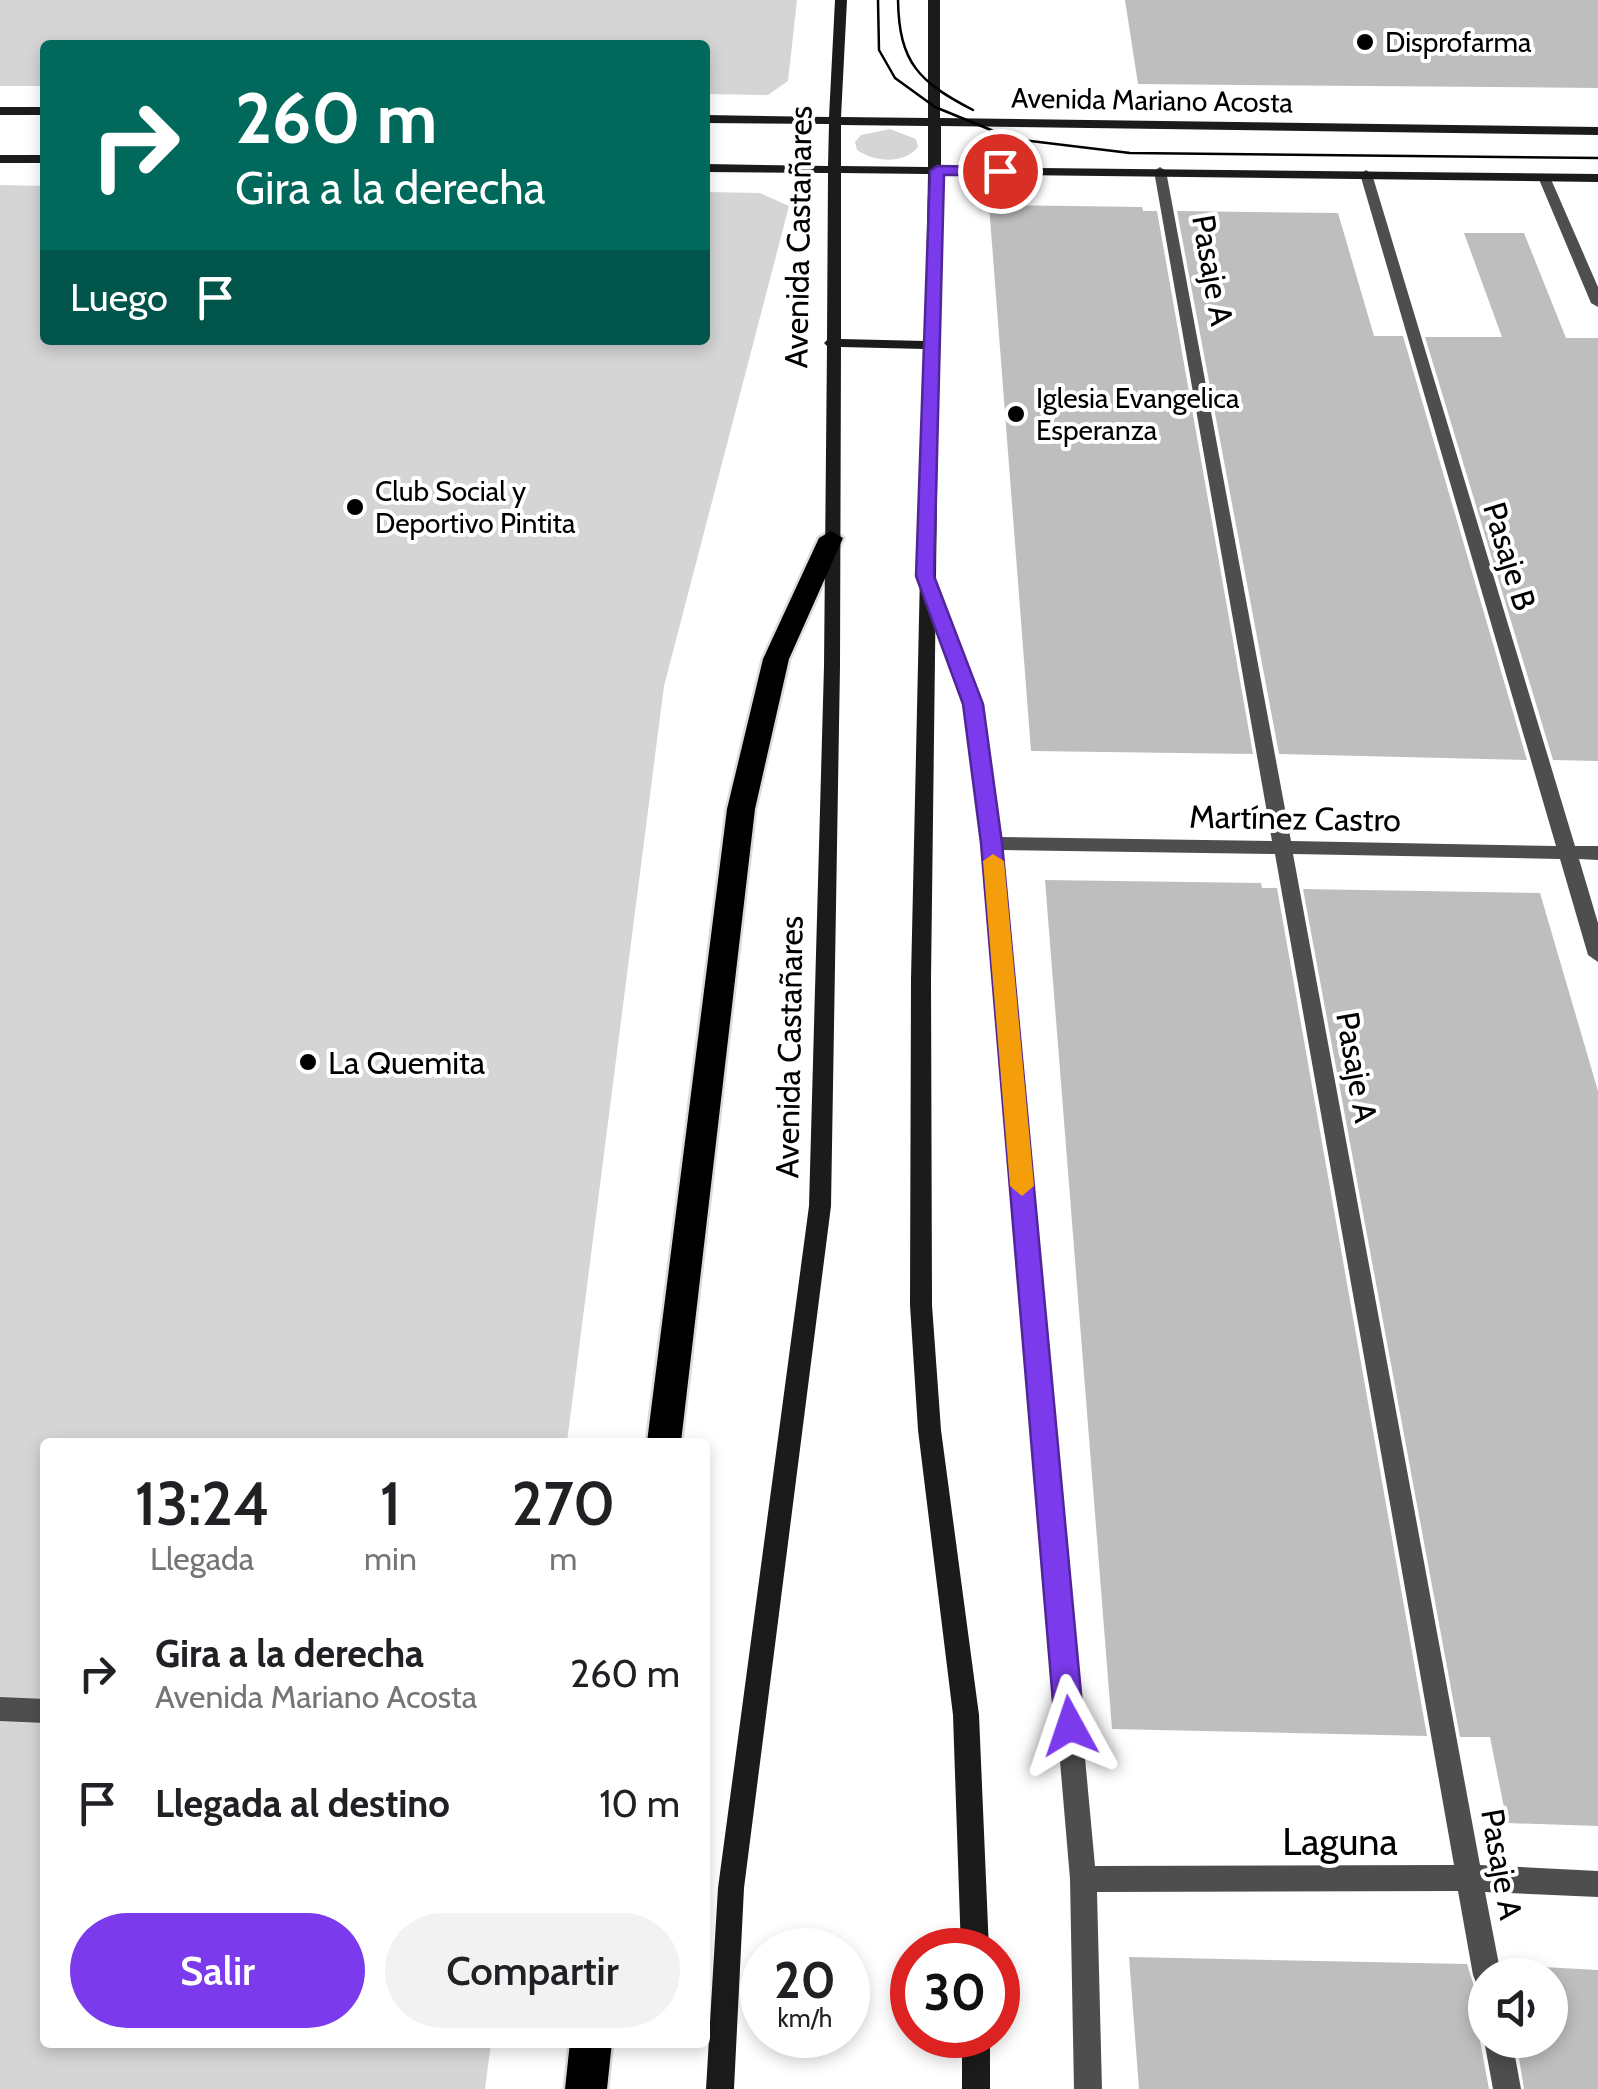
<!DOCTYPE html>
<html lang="es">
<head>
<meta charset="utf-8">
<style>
	:root { --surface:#fff; --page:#f2f2f2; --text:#202124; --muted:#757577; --accent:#7c3aed }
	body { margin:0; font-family:Cabin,sans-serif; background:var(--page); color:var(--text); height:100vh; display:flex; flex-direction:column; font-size:38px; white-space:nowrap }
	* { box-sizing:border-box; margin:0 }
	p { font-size:32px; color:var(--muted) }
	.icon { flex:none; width:55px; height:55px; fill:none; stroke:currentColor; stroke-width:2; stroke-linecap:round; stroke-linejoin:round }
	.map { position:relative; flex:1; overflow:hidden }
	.drawer { position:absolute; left:40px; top:1438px; width:670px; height:610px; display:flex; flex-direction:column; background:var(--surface); border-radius:10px; box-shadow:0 5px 15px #0003 }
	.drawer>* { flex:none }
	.top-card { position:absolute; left:40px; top:40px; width:670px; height:305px; border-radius:10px; box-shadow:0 5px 15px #0003; background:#00695c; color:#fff; overflow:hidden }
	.controls { position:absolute; left:1468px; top:1958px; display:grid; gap:20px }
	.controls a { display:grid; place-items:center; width:100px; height:100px; border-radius:50%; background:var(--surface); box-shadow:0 5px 15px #0003; font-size:50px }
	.speed { position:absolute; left:740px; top:1928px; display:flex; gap:20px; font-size:50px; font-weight:700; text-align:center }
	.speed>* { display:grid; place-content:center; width:130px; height:130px; border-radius:50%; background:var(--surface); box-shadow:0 5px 15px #0003; line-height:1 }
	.speed small { font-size:25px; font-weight:400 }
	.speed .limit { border:15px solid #d22; background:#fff; color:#111 }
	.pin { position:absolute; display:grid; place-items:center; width:85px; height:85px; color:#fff; margin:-42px; border:5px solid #fff; border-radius:50%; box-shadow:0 2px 10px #0007 }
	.me { position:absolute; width:110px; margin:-55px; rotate:355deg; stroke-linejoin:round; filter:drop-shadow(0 0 8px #0008) }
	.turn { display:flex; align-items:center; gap:35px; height:210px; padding:0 30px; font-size:45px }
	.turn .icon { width:130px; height:130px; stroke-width:2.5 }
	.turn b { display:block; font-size:70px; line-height:85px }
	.then { display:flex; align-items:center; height:95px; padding:0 30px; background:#0003; gap:20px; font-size:38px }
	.eta { display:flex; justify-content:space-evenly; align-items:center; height:170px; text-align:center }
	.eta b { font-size:60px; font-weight:600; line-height:70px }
	.action { display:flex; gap:20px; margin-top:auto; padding:20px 30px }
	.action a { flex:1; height:115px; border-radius:60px; background:var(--accent); color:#fff; font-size:40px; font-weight:600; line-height:115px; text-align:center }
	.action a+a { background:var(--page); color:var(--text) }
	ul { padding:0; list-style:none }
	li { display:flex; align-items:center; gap:30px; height:130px; padding:0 30px }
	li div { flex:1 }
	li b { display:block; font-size:38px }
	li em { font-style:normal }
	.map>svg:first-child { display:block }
	.green { fill:#d5d5d5 }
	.building { fill:#bebebe }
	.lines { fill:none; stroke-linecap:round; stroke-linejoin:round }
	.highway-casing { stroke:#dbdbdb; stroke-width:5 }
	.lane { fill:#4e4e4e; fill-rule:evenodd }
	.street { fill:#4e4e4e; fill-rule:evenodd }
	.secondary { fill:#1b1b1b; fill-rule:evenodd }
	.highway { fill:#000; fill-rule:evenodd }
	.tram { stroke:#000; stroke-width:2.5 }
	.route { fill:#7c3aed; stroke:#51269a; stroke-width:2.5 }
	.slow { fill:#f59e0b }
	.poi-dot { fill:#000; stroke:#fff; stroke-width:4 }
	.labels { text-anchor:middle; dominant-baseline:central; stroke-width:8; stroke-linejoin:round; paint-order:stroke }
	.far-poi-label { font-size:28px; fill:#000; stroke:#fff; text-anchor:start }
	.far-street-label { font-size:28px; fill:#000; stroke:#fff }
	.street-label { font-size:32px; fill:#000; stroke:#fff }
	.poi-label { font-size:32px; fill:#000; stroke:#fff; text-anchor:start }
	.near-street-label { font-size:38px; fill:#000; stroke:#fff }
</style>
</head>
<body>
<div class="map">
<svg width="1598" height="2089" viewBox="0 0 1598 2089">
	<rect width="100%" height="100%" fill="#fff"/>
	<!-- green -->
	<g class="green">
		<path d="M0,0H797L788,81L768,95L705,94V45H45V86H0Z"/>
		<path d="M890,129L916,139L918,147C903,165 875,162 857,150L855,142L861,135Z"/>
		<path d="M0,185L45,186V340H705V192L760,193L789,206L664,686L567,1442H45V2042L491,2043L485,2089H0Z"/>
	</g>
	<!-- building -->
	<g class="building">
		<path d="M1125,0H1598V88L1138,84Z"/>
		<path d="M989,205L1142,207L1143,211H1157L1253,754L1031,751Z"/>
		<path d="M1177,211L1338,213L1374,336H1403L1527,760L1279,754Z"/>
		<path d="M1464,233H1524L1566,338H1598V761L1553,760L1425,337H1502Z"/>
		<path d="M1045,880L1261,883L1262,888H1277L1427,1736L1112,1729Z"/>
		<path d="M1303,889L1540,893L1598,1091V1826L1507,1823L1490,1737H1460Z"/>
		<path d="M1129,1957L1467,1964L1474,1986L1485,1991V2033L1480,2041L1489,2089H1139Z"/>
		<path d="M1503,1965L1598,1970V2089H1524L1516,2040H1550V1975H1504Z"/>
	</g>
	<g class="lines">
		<defs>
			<g id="highway">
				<path d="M831,531L843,538L789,659L755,809L681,1442H647L727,809L763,659L819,538Z"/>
				<path d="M570,2042H612L607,2089H565Z"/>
			</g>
		</defs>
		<!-- highway casing -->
		<use href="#highway" class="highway-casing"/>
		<!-- lane -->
		<path class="lane" d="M0,1697L45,1699V1723L0,1721Z"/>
		<!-- street -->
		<g class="street">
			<path d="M1160,167L1166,171L1291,841L1556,846L1360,174L1366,170L1372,174L1575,846H1598V860L1579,859L1598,923V962L1588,955L1560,859L1293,854L1480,1865L1598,1871V1897L1485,1892L1501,1975H1485V1988L1477,1985L1473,1975L1458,1891L1097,1892L1102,2089H1074L1070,1879L982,843L964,705L919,580L927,575L935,580L982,705L999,837L1272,841L1154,171ZM1001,850L1275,854L1454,1865L1095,1866Z"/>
			<path d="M1539,174L1550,177L1598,287V307L1591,303L1538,177Z"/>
			<path d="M1485,2037V2040H1512L1521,2089H1493L1484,2040Z"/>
		</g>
		<!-- secondary -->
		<g class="secondary">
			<path d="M835,0H847L841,117L928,118V0H940V118L1598,127V135L941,126V167L1598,174V182L941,174L931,979L932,1305L941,1430L979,1715L989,1950H961L953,1715L918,1430L910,1305L911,979L925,349L841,347L840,666L831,1206L744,1888L734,2089H706L718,1888L809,1206L824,666L827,346L824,343L827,340L828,173L705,172V164L828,166L829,124L705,123V115L829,117ZM841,125L928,126V167L841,166ZM841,173L928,174L925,341L841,339Z"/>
			<rect x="0" y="107" width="45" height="8"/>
			<rect x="0" y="155" width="45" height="8"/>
			<rect x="962" y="2035" width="28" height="54"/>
		</g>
		<!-- highway -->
		<use href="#highway" class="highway"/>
		<!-- tram -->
		<g class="tram">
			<path d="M878,0L879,50L895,78L935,107L1013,139L1130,153L1598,158"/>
			<path d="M898,0C899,63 919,82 973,110"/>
		</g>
	</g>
	<!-- route -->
	<path class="route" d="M937,166L1000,167L1008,171L1000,175H944L934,576L983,704L1002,843L1084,1726L1080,1736L1070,1740L1059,1736L1055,1726L981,843L963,704L916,576L930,171Z"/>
	<!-- slow -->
	<path class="slow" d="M993,854L1004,861L1034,1186L1022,1196L1010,1186L983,861Z"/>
	<!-- markers -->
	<g class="poi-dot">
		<circle cx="1365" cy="42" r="10"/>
		<circle cx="1016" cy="414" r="10"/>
		<circle cx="355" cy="507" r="10"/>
		<circle cx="308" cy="1062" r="10"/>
	</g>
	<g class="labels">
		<!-- far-poi labels -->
		<g class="far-poi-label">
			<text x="1385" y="42">Disprofarma</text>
			<text x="1036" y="398">Iglesia Evangelica<tspan x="1036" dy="32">Esperanza</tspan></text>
			<text x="375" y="491">Club Social y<tspan x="375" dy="32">Deportivo Pintita</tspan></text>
		</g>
		<!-- far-street labels -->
		<g class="far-street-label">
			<text transform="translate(1152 100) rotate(1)">Avenida Mariano Acosta</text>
		</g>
		<!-- street labels -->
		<g class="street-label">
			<text transform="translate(798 237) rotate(-89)">Avenida Castañares</text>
			<text transform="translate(1213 270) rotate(80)">Pasaje A</text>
			<text transform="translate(1510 556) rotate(73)">Pasaje B</text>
			<text transform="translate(1295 818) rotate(1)">Martínez Castro</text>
			<text transform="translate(789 1047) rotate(-89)">Avenida Castañares</text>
			<text transform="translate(1357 1067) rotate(80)">Pasaje A</text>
			<text transform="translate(1502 1864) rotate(80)">Pasaje A</text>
		</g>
		<!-- poi labels -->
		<g class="poi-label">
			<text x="328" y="1062">La Quemita</text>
		</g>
		<!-- near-street labels -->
		<g class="near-street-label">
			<text x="1340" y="1841">Laguna</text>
		</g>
	</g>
</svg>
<div class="controls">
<a><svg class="icon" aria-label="sound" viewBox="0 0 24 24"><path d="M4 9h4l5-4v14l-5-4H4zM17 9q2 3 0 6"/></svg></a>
</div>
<div class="speed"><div>20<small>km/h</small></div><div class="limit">30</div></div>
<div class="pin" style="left:1000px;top:171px;background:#d93025"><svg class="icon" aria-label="arrive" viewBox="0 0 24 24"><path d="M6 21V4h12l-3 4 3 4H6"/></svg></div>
<svg class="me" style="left:1070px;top:1726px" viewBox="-20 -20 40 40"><path d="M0-17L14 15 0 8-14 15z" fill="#7c3aed" stroke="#fff" stroke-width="4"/></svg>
<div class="top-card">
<div class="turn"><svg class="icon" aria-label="right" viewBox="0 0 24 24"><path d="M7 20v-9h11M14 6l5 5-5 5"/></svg><div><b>260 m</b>Gira a la derecha</div></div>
<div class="then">Luego<svg class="icon" aria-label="arrive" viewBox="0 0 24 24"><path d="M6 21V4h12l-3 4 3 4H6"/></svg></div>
</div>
<section class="drawer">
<div class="eta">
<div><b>13:24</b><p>Llegada</p></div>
<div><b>1</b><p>min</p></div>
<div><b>270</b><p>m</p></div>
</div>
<ul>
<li><svg class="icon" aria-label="right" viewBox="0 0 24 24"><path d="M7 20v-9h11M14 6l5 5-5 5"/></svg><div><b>Gira a la derecha</b><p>Avenida Mariano Acosta</p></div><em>260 m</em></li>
<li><svg class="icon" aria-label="arrive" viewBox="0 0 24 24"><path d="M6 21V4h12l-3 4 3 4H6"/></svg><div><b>Llegada al destino</b></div><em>10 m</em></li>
</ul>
<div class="action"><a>Salir</a><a>Compartir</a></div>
</section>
</div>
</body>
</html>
